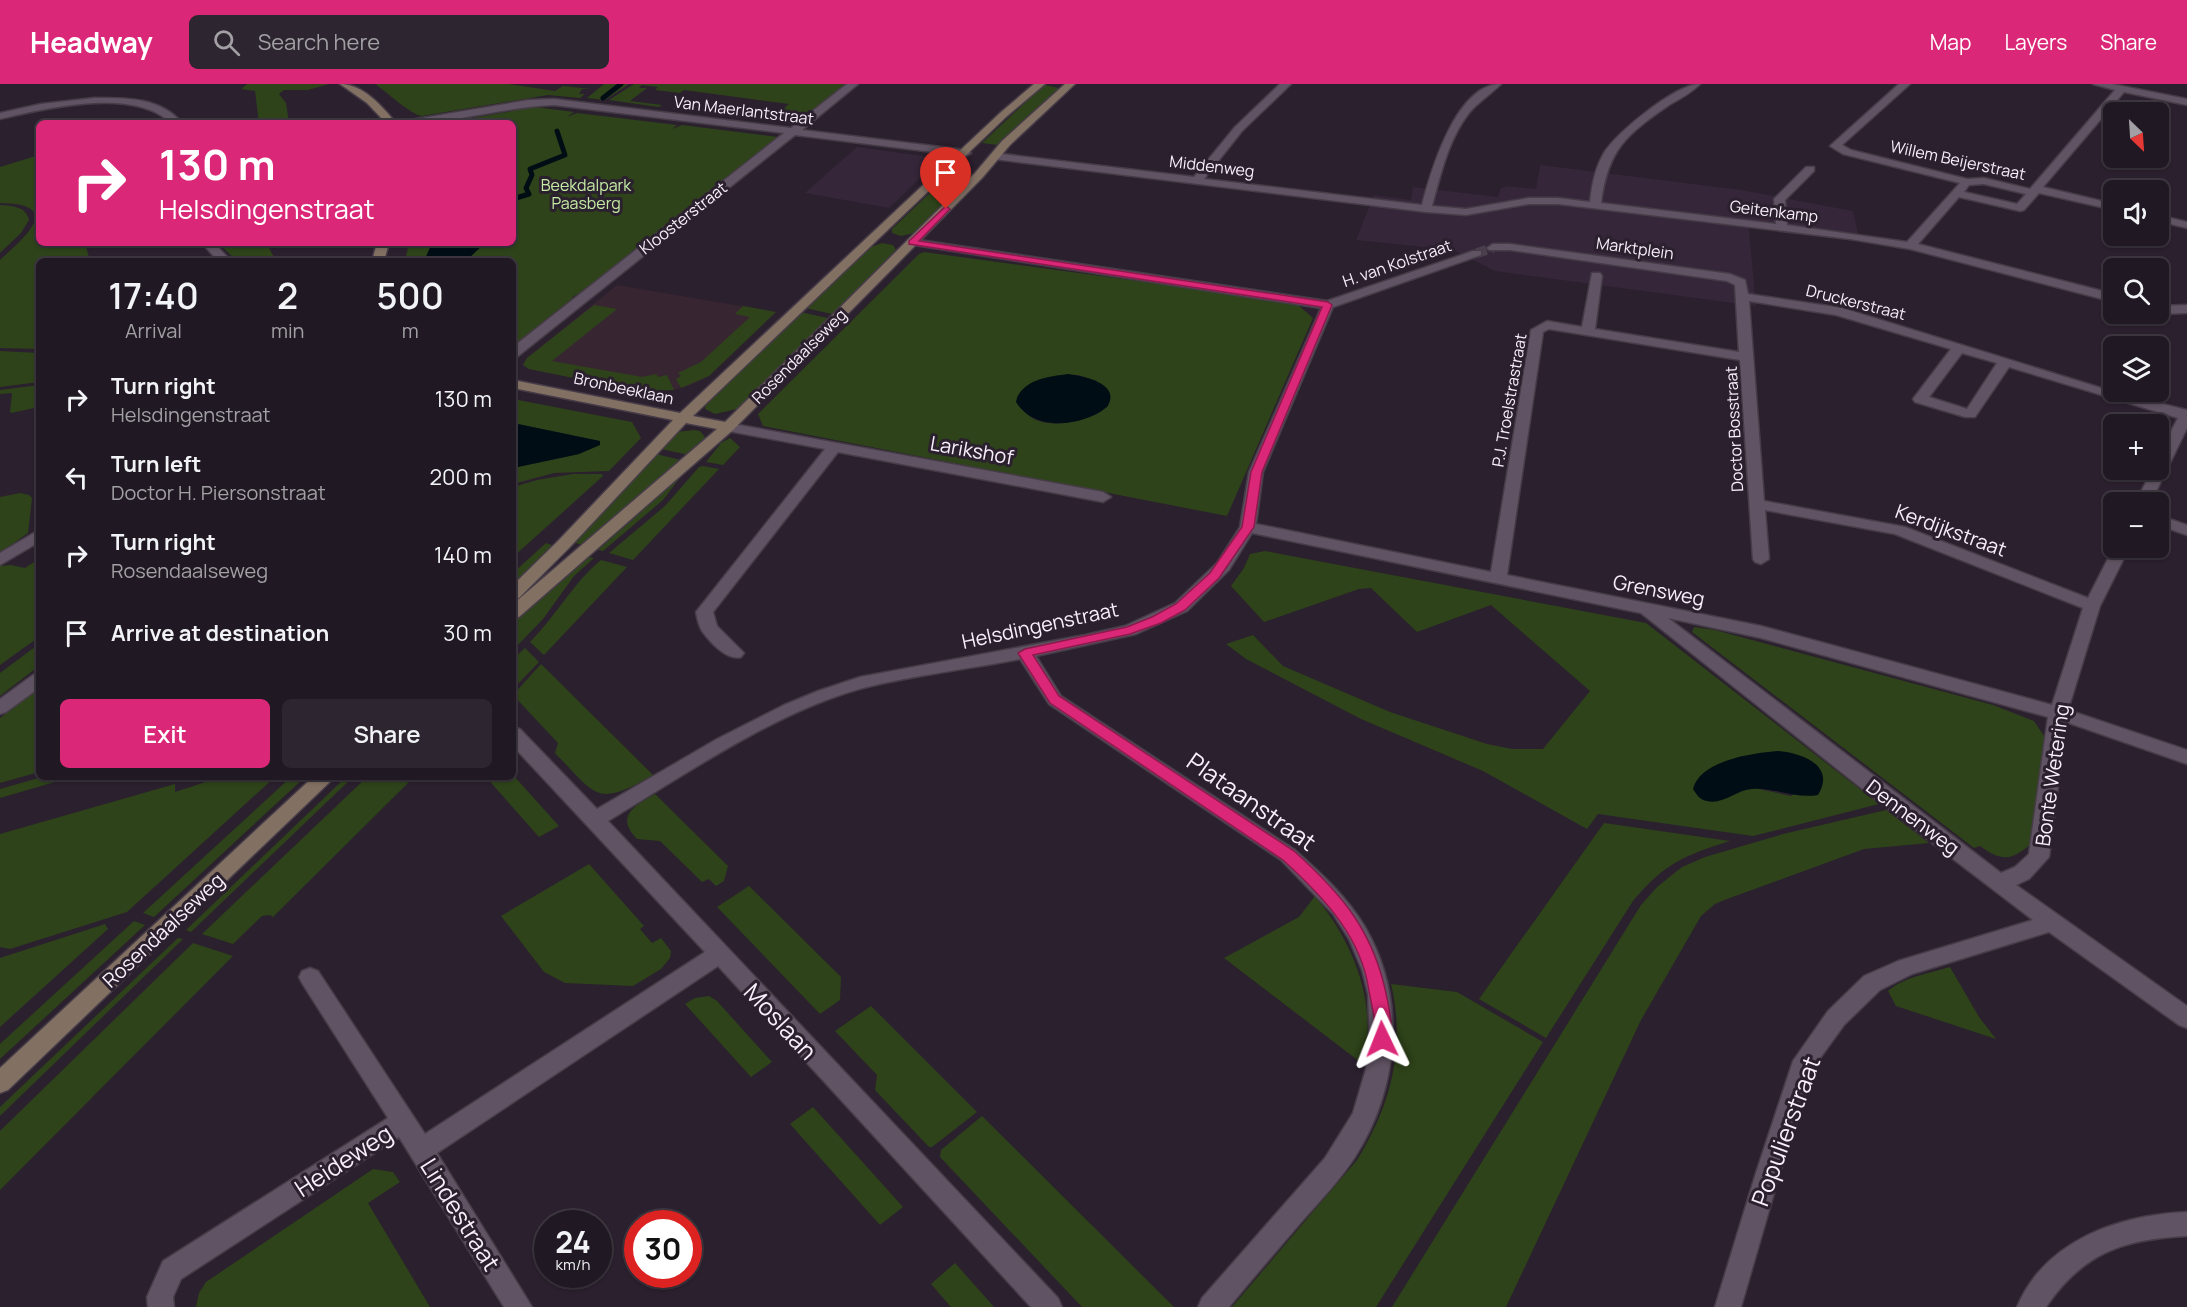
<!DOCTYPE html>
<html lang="en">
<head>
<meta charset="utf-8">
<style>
	:root { --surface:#201822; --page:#2d252f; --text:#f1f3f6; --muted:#a2a0a5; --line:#3d3740; --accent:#db2777 }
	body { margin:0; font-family:Manrope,sans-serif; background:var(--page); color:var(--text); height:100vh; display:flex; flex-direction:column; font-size:22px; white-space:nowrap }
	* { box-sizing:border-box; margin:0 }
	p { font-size:20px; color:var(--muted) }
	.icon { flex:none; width:33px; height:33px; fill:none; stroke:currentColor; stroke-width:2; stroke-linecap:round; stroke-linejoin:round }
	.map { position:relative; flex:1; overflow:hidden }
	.details { position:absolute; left:36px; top:174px; width:480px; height:522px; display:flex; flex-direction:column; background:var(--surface); border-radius:9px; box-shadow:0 2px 4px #0004,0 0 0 2px var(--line) }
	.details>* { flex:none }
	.guide { position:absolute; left:36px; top:36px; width:480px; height:126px; border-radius:9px; box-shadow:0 2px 4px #0004,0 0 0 2px var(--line); background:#db2777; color:#fff; overflow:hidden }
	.needle { width:39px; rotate:155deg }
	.buttons { position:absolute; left:2103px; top:18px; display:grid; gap:12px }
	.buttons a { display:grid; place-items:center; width:66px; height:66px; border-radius:9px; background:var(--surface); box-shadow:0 2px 4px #0004,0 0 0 2px var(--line); font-size:30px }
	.speed { position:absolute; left:534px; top:1126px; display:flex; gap:12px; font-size:30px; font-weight:700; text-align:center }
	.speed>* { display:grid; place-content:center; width:78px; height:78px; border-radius:50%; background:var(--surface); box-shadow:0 2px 4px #0004,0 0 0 2px var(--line); line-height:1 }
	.speed small { font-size:15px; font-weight:400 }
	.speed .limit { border:9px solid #d22; background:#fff; color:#111 }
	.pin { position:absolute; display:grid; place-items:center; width:51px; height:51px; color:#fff; margin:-62px -26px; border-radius:50% 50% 50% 0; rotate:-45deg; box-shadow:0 0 6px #0007 }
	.pin .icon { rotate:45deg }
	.me { position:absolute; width:66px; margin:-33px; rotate:358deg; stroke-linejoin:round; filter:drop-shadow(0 0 4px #0008) }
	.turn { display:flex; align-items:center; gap:21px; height:126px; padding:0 24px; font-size:27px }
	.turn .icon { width:78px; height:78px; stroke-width:2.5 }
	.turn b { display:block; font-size:42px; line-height:51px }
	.eta { display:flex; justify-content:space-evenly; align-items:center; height:102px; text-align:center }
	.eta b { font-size:36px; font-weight:600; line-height:42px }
	.action { display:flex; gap:12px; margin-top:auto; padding:12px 24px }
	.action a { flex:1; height:69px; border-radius:9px; background:var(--accent); color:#fff; font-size:24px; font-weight:600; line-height:69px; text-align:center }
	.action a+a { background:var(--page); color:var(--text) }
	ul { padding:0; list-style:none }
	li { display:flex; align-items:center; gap:18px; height:78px; padding:0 24px }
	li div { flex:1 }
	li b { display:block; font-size:22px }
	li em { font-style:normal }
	header { display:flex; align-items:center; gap:36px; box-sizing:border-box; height:84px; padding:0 30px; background:var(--accent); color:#fff }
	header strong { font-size:28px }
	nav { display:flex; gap:33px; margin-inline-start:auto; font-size:21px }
	.search { width:420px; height:54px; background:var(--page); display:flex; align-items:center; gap:15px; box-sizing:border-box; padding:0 21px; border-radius:9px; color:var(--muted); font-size:22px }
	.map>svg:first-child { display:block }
	.built { fill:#362639 }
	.education { fill:#372631 }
	.green { fill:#2e4319; fill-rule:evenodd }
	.water { fill:#000d15 }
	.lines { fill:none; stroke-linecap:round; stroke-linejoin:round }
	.stream { stroke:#000d15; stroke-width:5 }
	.street-tunnel { stroke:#4a3f4c; stroke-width:10; stroke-dasharray:10 5; stroke-linecap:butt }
	.street-casing { stroke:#463c48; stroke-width:3 }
	.secondary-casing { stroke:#463c48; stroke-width:3 }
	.street { fill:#605363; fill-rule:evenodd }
	.secondary { fill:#827063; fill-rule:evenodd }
	.route { fill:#db2777; stroke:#8e194d; stroke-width:1.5 }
	.labels { text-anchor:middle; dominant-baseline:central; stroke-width:6; stroke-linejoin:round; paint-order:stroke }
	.far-street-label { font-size:16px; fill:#f7eff9; stroke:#2b202e }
	.far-park-label { font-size:16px; fill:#c4eba4; stroke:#2b202e }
	.street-label { font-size:20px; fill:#f7eff9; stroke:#2b202e }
	.near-street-label { font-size:24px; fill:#f7eff9; stroke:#2b202e }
</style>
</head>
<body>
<header>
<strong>Headway</strong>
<div class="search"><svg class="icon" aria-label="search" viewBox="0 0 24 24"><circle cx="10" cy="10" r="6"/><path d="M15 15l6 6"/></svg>Search here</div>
<nav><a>Map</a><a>Layers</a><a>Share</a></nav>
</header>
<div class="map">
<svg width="2187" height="1223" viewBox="0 0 2187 1223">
	<rect width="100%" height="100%" fill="#2b202e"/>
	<!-- built -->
	<g class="built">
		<path d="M857,63L929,73L936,74L938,77L889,124L805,109Z"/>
		<path d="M1540,81L1741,106L1853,127L1858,150L1748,136L1756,222L1495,187L1454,166L1356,156L1374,111L1411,116L1413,103L1498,113L1501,104L1508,102L1536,105Z"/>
	</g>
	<!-- education -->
	<path class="education" d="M617,201L776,228L709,292L691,301L674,306L638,307L529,285L523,281L527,274Z"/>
	<!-- green -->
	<g class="green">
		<path d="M247,0H329L308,6H284L279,10L286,19L289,39H259L255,7L241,5Z"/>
		<path d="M375,0H509L555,7L563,2L591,5H582L579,10H585L580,14L548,11L422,32C411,31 387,8 375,0Z"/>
		<path d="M604,0H629L605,16L587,14Z"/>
		<path d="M634,0H847L795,40L673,25L682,19L779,28L789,20L684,6L680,9L655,6L658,3L642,1L639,4H647L630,17L662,21L659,23L609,16Z"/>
		<path d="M1044,1L1059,4L998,61L982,59Z"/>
		<path d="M535,23L574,28L567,33L577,29L677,41L672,45L682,41L778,53L580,209L572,213L573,214L513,262V177H405L409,159H513V39H445Z"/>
		<path d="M39,71V159H85L90,177H39V265L0,264V176C25,153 65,120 0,119V83Z"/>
		<path d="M953,87L974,90L914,149L901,152L892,149V145Z"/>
		<path d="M0,121C12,122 26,122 29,136L21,149L0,169Z"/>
		<path d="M218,159H270L269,164L276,177H237Z"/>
		<path d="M882,159L893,161L896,166L832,230L805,224L871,163Z"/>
		<path d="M924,168L1271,215L1298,221L1313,234L1227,432L763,342L758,330L919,170ZM1078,291L1097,297L1102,327C1084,338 1044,347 1027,330C1023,325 1020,318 1017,313C1033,293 1054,293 1078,291Z"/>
		<path d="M594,221L617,225L552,277L642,293L656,290L658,293L667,291L674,306L638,307L529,285L523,281L527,274Z"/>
		<path d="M743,222L776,228L709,292L681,304L676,295L681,292L678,289L701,278L750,233L735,230Z"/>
		<path d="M800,228L828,234L737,325L715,330L705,325V319Z"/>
		<path d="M0,267L39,269V298L0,303Z"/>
		<path d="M39,301V323L11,329L10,328L12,309L0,310V306Z"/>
		<path d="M513,315L632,338L641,354L609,387L554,389L513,400V384L579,370L599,357L513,339Z"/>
		<path d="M694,346L700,347L705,353L689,371L661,365V363L677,348Z"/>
		<path d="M730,354L740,363L723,381L706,378L721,359Z"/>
		<path d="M656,370L681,376L584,461L575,459Z"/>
		<path d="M703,382L719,385L633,476L609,469L665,422L699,383Z"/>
		<path d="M573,390H602L603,392L513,473V403L537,396Z"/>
		<path d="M682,391L663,416L603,467L598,466Z"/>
		<path d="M20,409L29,411L32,414L28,449L0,469V413Z"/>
		<path d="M546,459L554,462L513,501V489Z"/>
		<path d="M1265,467L1646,539L1879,720L1753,752L1598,730L1587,745L1483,687L1361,635L1246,575L1226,560L1253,551L1283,582L1390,628L1487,660L1512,665H1543L1590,607L1491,521L1417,548L1371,504L1359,505L1264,538L1231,502L1244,484L1250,470ZM1821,687L1791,712L1754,704L1739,707Z"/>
		<path d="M587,473L594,474L574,492L543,535L513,566V537Z"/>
		<path d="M39,475V553L0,581V482L11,481L25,484Z"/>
		<path d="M601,476L627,483L544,571L530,558C556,532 573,499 601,476Z"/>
		<path d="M1694,543L1715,546L1993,621L2034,637L2046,655L2033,758C2013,776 2003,779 1980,762L1974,764L1692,548Z"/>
		<path d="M39,560V582L0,612V589Z"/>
		<path d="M525,564L539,578L513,605V575Z"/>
		<path d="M541,580L653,691C596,724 597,712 555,669L558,659L513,611Z"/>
		<path d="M39,604V688L0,699V634Z"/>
		<path d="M513,691L559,742L539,753L486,693H513Z"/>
		<path d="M42,693H72L0,714V705Z"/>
		<path d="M221,693H275L127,828L10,865L0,863V750L175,700V708Z"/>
		<path d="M291,693H305L154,833L143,829Z"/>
		<path d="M346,693H353L191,848L186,846Z"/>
		<path d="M367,693H414L273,833L270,831L262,832L233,860L202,850Z"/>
		<path d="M655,710L728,782L724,797L716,802L709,795L702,798L660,757L637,755C615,732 634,722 655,710Z"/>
		<path d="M1886,726L1929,759L1864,765L1727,815L1715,820L1701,832L1641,936L1506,1223H1392L1641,821L1657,803L1682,783L1705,773L1783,750Z"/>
		<path d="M1604,739L1730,757C1683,772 1665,779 1633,817L1546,954L1479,915Z"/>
		<path d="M589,780L644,842L640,845L652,859L661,854L671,867L670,874L661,885L633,902L565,899L544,888L501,832Z"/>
		<path d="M749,802L841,893L840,916L820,930L717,823Z"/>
		<path d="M1315,812C1355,861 1377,918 1364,981L1224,874L1299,833Z"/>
		<path d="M134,837L145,841L0,975V960Z"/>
		<path d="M105,840L108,845L0,943V874Z"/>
		<path d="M178,854L183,855L0,1032V1023Z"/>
		<path d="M193,859L233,872L0,1106V1047Z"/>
		<path d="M1950,883L1979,933L1996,955L1896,922L1888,907C1904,893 1930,889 1950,883Z"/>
		<path d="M1391,900L1457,908L1543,958L1376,1223H1232L1357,1076C1391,1021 1406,963 1391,900Z"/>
		<path d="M709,912L717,917L772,978L751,993L685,920L695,914Z"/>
		<path d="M871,922L977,1028L932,1063H929L875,1006L877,991L835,947Z"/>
		<path d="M813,1023L903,1123L880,1141L790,1040Z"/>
		<path d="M982,1032L1174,1223H1082L940,1073L941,1066Z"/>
		<path d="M373,1085L393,1088L400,1098L368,1119L430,1223H196L199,1209L206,1198Z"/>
		<path d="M955,1179L994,1223H951L931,1200Z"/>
	</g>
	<!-- water -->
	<g class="water">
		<path d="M432,159H452L455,163L466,159H485L466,177H424Z"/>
		<path d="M1068,290C1084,292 1122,300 1107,323C1083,342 1035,349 1016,318C1020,296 1050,292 1068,290Z"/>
		<path d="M513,339L600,357V361L579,370L513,384Z"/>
		<path d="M1778,667C1803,669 1836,682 1818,711C1795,715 1774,703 1752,705C1736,706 1723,721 1707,717C1700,716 1697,711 1693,705C1700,676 1754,669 1778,667Z"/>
	</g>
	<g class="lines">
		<!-- stream -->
		<g class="stream">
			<path d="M603,14L621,0"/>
			<path d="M513,115L529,110L526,104L532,91L530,85L565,71L557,47"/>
		</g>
		<!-- street-tunnel -->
		<path class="street-tunnel" d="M1477,169L1493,164"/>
		<defs>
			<g id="street">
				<path d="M847,0H858L802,46L966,66L971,69L966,72L795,51L518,272L513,273V263L784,49L554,21C504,23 456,39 406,39L411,36L529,16L554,15L791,44Z"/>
				<path d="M1280,0H1291L1242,47L1204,95L1422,121C1431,87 1456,0 1501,0C1491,10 1478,18 1469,29C1448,56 1441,90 1432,122L1466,125L1529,114H1558L1590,118C1592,100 1595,84 1604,69C1617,48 1676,0 1700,0C1691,9 1680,15 1669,21C1626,51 1608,65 1601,119L1776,140L1774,115L1806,83H1814V87L1785,116L1787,141L1907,158L1960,99L1843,70L1830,62L1899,0H1910L1842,61L1851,66L1967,95L1984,94L2030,105L2115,6L2093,0H2112L2187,15V21L2124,8L2043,103L2114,120V126L2039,109L2024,126L2020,127L1959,113L1918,160L2114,210V218L1910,165L1850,155L1558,120H1529L1466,131L1426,128L994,75L989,72L994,69L1194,93L1235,43ZM1984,100L2026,110L2017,120L1964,108L1969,101Z"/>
				<path d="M94,14C126,14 160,13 182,39H171C133,3 47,24 0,35V29L41,20Z"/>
				<path d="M2158,131L2187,138V144L2158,137Z"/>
				<path d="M912,155L1327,217L1473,167H1481V171L1333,223L1263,388L1256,440L1491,488L1531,246L1547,237L1582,243L1592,189H1600L1602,192L1595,245L1739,268L1735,201L1727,197L1510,166H1489L1487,164L1493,160H1510L1730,190L1745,196L1748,210L1842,224L2114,308L2187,326V344L2151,418H2136L2152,386H2158V372L2178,334L2009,283L1975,333H1965L1915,318L1913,315L1951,265L1836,231L1749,217L1764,417L1905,443L2088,514L2114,463L2129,464L2100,522L2068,626L2187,666V680L2066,638L2049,773L2029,795L2016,801L2187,922V944L2179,941L2049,848L1912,890L1880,906L1844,941L1815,981L1779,1092L1741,1223H1715L1755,1092L1793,977L1828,927L1864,892L1898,877L2033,836L1889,726L1641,529L1252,449L1229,486L1187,527L1136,550L1036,572L1061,612L1295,766C1321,789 1347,813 1365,843C1407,915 1399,1004 1355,1073C1340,1096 1321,1116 1303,1136C1278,1165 1253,1194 1229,1223H1198L1202,1214L1325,1074L1353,1029L1366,985L1370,960L1368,910L1362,886L1349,855L1333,830L1281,776L1049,620L1020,575C968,585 914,591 863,604C775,628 686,690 608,737L1058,1214L1062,1223H1031L718,882L437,1069L532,1223H504L399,1053L181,1195L173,1213L174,1223H148L147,1213L163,1177L388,1034L302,899L299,893L302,887L310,884L318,887L425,1050L705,868L513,662V643L520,645L597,725L717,655L784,621L818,607L860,593L1085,551L1125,542L1175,519L1217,479L1240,443L1249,388L1321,224L908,160V156ZM1549,245L1740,276L1753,475L1755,478L1761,480L1769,475L1765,426L1895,450L2083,524L2052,621L1761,542L1507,491L1543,248ZM1962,269L1997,279L1967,325L1929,313ZM1668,534L1761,554L2048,633L2029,770L2015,783L2001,789Z"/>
				<path d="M202,159H214L231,177H218Z"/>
				<path d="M2187,221V229L2158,230H2157L2158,222Z"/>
				<path d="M728,339L1103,408L1111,413L1103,418L838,368L713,528L717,542L744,569L741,573C727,577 710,558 702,547C699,542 697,534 696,528L825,365L723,346L721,343L723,340Z"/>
				<path d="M2158,431L2187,441V451L2158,441Z"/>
				<path d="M39,446V458L0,481V469Z"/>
				<path d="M39,589V604L6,628L0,630V615L33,591Z"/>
				<path d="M2187,1128V1152C2123,1155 2083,1169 2046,1223H2017C2045,1156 2119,1131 2187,1128Z"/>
			</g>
			<g id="secondary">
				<path d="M340,0C363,0 382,22 396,39H386L367,19Z"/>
				<path d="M1034,0H1045L1006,33L693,332L725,338L975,89L1002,57L1065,0H1075L1010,61L983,93L733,346L519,533L513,534V520L717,345L686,339L570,463L519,514L513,515V501L558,457L673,336L513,304V296L680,329L1000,29Z"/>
				<path d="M377,159H389L384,177H372Z"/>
				<path d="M313,693H335L8,1006L0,1009V984Z"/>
			</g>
		</defs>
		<!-- street casing -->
		<use href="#street" class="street-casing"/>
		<!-- secondary casing -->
		<use href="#secondary" class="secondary-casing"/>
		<!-- street -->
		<use href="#street" class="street"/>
		<!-- secondary -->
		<use href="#secondary" class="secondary"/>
	</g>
	<!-- route -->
	<path class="route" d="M946,122L950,125L949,126L919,157L1328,218L1332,221L1262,388L1254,443L1219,494L1185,526L1161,539L1130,550L1033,571L1059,612L1294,767C1343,811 1374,848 1387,914C1390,929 1394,946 1388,960L1382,962L1375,960C1371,951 1375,942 1374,933C1372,921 1369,908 1367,896C1356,846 1319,809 1283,776L1050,619L1018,569L1025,565L1127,543L1152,533L1176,520L1210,489L1242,443L1251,388L1322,223L909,160V157Z"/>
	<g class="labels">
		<!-- far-street labels -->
		<g class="far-street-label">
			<text transform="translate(744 26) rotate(7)">Van Maerlantstraat</text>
			<text transform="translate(1958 76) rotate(12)">Willem Beijerstraat</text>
			<text transform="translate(1212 82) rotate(7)">Middenweg</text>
			<text transform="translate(1774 127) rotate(7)">Geitenkamp</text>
			<text transform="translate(683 134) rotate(-38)">Kloosterstraat</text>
			<text transform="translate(1635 164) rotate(8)">Marktplein</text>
			<text transform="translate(1397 179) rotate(-19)">H. van Kolstraat</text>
			<text transform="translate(1856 218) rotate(14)">Druckerstraat</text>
			<text transform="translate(799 272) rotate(-45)">Rosendaalseweg</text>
			<text transform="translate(624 304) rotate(12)">Bronbeeklaan</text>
			<text transform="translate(1509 316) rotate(-80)">P.J. Troelstrastraat</text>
			<text transform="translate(1734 345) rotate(-93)">Doctor Bosstraat</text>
		</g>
		<!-- far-park labels -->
		<g class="far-park-label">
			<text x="586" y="101">Beekdalpark<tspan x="586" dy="18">Paasberg</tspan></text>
		</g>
		<!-- street labels -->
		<g class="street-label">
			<text transform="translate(972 366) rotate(10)">Larikshof</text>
			<text transform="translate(1951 446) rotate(20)">Kerdijkstraat</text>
			<text transform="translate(1659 506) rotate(11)">Grensweg</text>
			<text transform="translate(1040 541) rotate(-12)">Helsdingenstraat</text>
			<text transform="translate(2052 691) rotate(-82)">Bonte Wetering</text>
			<text transform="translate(1913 733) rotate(37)">Dennenweg</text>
			<text transform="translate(163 846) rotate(-43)">Rosendaalseweg</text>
		</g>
		<!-- near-street labels -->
		<g class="near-street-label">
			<text transform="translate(1252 717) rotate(35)">Plataanstraat</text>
			<text transform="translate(781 937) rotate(47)">Moslaan</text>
			<text transform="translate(1785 1047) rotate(-70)">Populierstraat</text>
			<text transform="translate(343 1076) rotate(-33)">Heideweg</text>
			<text transform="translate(461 1130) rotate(58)">Lindestraat</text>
		</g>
	</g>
</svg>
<div class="buttons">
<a><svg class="needle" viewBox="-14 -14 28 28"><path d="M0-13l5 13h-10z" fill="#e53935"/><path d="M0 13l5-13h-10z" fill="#a2a0a5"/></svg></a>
<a><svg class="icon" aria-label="sound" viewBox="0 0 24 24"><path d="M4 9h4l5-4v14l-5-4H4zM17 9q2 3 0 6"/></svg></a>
<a><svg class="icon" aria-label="search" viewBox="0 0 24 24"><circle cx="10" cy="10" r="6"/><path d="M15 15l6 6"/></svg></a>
<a><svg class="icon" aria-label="layers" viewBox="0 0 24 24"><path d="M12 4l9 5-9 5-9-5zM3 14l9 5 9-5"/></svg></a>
<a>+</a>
<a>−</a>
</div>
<div class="speed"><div>24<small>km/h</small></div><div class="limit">30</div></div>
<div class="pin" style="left:946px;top:125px;background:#d93025"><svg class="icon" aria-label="arrive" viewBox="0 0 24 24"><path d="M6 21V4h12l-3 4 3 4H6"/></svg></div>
<svg class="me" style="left:1382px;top:955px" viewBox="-20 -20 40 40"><path d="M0-17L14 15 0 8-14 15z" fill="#db2777" stroke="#fff" stroke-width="4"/></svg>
<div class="guide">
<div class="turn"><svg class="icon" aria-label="right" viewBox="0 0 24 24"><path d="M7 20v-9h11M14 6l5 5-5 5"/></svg><div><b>130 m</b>Helsdingenstraat</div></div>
</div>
<section class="details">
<div class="eta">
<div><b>17:40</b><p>Arrival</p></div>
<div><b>2</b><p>min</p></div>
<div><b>500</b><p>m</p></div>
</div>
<ul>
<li><svg class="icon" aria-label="right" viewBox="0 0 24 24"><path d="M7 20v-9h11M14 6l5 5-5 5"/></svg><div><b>Turn right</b><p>Helsdingenstraat</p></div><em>130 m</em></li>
<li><svg class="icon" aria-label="left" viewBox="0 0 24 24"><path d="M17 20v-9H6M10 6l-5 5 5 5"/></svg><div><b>Turn left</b><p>Doctor H. Piersonstraat</p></div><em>200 m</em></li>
<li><svg class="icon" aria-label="right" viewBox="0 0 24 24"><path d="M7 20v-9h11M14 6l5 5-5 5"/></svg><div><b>Turn right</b><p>Rosendaalseweg</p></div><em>140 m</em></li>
<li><svg class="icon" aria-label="arrive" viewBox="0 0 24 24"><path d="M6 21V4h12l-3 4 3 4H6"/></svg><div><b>Arrive at destination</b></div><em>30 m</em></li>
</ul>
<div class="action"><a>Exit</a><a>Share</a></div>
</section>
</div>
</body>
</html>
